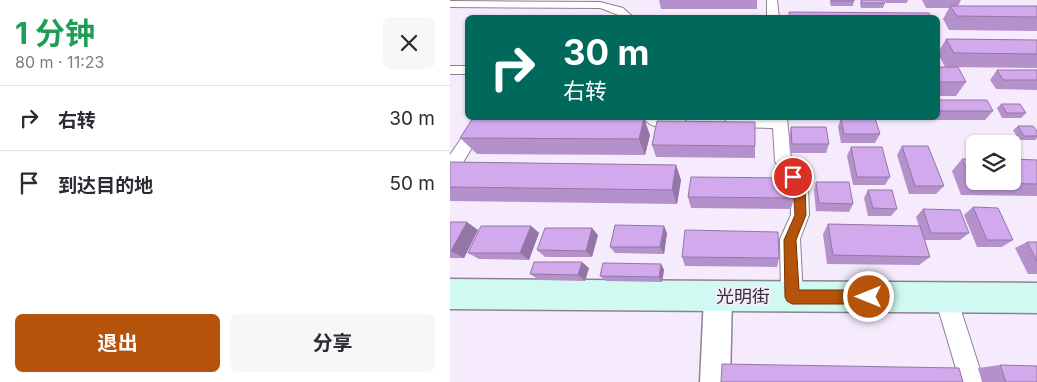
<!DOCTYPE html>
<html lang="zh">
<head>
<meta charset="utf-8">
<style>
	:root { --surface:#fff; --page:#f7f7f7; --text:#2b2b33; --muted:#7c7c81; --line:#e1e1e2; --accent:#b45309 }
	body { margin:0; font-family:Inter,"Noto Sans SC",sans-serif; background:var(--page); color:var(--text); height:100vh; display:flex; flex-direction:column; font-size:19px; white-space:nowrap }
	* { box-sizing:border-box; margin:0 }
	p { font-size:16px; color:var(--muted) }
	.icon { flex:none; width:28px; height:28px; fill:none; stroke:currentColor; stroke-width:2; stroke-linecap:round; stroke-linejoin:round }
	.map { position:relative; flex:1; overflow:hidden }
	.panel { display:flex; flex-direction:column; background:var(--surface); width:450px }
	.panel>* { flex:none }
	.top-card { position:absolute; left:15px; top:15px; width:475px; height:105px; border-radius:8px; box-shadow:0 1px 4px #0004; background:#00695c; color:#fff; overflow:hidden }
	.controls { position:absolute; left:516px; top:135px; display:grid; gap:10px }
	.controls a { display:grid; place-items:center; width:55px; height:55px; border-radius:8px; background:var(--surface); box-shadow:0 1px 4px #0004; font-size:25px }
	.pin { position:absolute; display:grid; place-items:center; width:42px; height:42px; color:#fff; margin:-21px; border:2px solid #fff; border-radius:50%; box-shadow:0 1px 5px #0007 }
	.me { position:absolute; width:55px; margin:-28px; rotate:270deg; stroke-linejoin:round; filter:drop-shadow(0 0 4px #0008) }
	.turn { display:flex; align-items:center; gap:18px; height:105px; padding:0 15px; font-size:22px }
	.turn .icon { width:65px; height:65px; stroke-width:2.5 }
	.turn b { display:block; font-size:35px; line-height:42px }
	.round { display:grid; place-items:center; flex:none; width:52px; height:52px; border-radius:8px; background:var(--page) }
	.overview { display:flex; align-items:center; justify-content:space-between; height:85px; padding:0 15px }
	h1 { font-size:30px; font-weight:700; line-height:38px; color:#1e9e55 }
	.primary-button { display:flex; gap:10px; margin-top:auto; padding:10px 15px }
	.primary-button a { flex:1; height:58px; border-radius:8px; background:var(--accent); color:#fff; font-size:20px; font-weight:700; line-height:58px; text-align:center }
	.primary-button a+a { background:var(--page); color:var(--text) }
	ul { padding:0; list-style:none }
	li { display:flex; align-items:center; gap:15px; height:65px; padding:0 15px; border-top:1px solid var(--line) }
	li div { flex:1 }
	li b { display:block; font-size:19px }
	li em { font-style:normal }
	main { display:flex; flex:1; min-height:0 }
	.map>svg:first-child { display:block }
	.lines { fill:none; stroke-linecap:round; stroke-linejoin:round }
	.minor-casing { stroke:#8c8392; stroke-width:2 }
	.tertiary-casing { stroke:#8c8392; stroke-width:3 }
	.secondary-casing { stroke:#8c8392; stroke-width:3 }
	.minor { fill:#fff; fill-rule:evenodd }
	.tertiary { fill:#fff; fill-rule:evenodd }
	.secondary { fill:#d0faf1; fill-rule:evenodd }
	.wall { fill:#b591cc }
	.shaded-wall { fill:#9376a6 }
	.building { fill:#d2a9ed; stroke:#9376a6 }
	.route { fill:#b45309; stroke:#753606 }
	.labels { text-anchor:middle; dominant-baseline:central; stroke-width:4.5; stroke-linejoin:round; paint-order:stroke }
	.near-street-label { font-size:18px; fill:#353137; stroke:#f5ebfd }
</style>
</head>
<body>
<main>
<section class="panel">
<div class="overview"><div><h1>1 分钟</h1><p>80 m · 11:23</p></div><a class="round"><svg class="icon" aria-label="close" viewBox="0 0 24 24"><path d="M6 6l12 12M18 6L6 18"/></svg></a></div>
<ul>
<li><svg class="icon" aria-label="right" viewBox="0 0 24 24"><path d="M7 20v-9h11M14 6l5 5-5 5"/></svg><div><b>右转</b></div><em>30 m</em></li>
<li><svg class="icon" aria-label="arrive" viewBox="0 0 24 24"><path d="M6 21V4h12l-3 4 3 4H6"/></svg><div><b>到达目的地</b></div><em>50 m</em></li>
</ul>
<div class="primary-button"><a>退出</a><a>分享</a></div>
</section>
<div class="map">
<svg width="587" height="382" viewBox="0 0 587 382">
	<rect width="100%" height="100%" fill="#f5ebfd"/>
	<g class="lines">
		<defs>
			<g id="minor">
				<path d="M317,0H327L329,18H317Z"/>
				<path d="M0,1L150,2L173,8L184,18C171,18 163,12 150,8L0,7Z"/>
				<rect x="0" y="66" width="18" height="8"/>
				<path d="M25,118H40L6,174L0,176V155Z"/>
				<path d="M194,118H232L237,122L234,126C223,129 200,130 194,118Z"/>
				<path d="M278,118H337L341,160L358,186L359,215L350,239L353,297L349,304L342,308L335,304L331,297L330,239L341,215L340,187L325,161L323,128L283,127L278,126L275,122Z"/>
				<path d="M496,287L503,291L507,298L534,382H510L485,298L489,291Z"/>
			</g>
			<path id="tertiary" d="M268,282L278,286L282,296L280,382H250L254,296L258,286Z"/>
			<path id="secondary" d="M0,279L587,283V313L0,309Z"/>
		</defs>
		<!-- minor casing -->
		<use href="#minor" class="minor-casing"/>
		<!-- tertiary casing -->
		<use href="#tertiary" class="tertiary-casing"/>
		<!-- secondary casing -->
		<use href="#secondary" class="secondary-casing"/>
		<!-- minor -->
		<use href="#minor" class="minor"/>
		<!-- tertiary -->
		<use href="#tertiary" class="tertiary"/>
		<!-- secondary -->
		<use href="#secondary" class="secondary"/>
	</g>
	<!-- wall -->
	<g class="wall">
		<path d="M209,0H307V9H211Z"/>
		<path d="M380,0H404V1L403,6H381L380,3Z"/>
		<path d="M411,0H433L435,3L433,8H411L410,4Z"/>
		<path d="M434,0H458L457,3H436Z"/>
		<path d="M472,0H511L508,6H587V31L499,30L493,19L499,8H476Z"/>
		<path d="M496,39L587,40V68L495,67L488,53Z"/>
		<path d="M488,67L516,82L506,96H488Z"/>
		<path d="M547,70H587V90L546,89L540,80Z"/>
		<path d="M488,100L543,111L535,120H478L477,118H488Z"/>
		<path d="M551,104L576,113L571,118H552L547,108Z"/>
		<path d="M391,118L430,134L425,143H391L388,127Z"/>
		<path d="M568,126L587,131V138L585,140H569L563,130Z"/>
		<path d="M341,127L379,144L376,153H340L339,136Z"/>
		<path d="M200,135L195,155L27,154L10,138Z"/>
		<path d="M202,145L305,146V158L206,157Z"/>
		<path d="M452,146L494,186L486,194H459L447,155Z"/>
		<path d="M401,147L440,177L435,185H403L397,156Z"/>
		<path d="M512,159L587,160V196L511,195L502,171Z"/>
		<path d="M0,162L226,165L231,180L227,204L0,201Z"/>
		<path d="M366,182L403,204L399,212L366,211L364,190Z"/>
		<path d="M418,190L447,209L441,216H418L414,198Z"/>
		<path d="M238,197L344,198L341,209L241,208Z"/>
		<path d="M523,207L563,240L552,247H527L514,215Z"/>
		<path d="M473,209L519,233L510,240H475L480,257L469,265L377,264L373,234L378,224L469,226L466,217Z"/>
		<path d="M0,222L28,230L14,258H0Z"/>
		<path d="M81,226L89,233L79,260L29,259L18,253Z"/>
		<path d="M217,233L214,254L165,253L160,247Z"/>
		<path d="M148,235L142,257H95L87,250Z"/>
		<path d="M577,242H587V274H578L565,248Z"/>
		<path d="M232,257L329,258L327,267L235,266Z"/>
		<path d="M211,264L214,270L212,282L156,281L150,276Z"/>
		<path d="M139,268L135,281L89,280L80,274Z"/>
		<path d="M550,365L587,382H532L528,368Z"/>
	</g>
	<!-- shaded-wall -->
	<g class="shaded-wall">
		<path d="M194,118L200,135L195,155L189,139Z"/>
		<path d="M226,165L231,180L227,204L222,190Z"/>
		<path d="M17,222L28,230L14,258L1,251Z"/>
		<path d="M81,226L89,233L79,260L70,253Z"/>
		<path d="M214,226L217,233L214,254L210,247Z"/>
		<path d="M142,228L148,235L142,257L136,251Z"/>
		<path d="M132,262L139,268L135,281L128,275Z"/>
		<path d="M211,264L214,270L212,282L209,277Z"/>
	</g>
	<!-- building -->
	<g class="building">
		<path d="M381,0H404V1H382Z"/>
		<path d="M411,0H433L435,3H412Z"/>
		<path d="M500,6H587V17L507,16Z"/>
		<path d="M339,12L479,13L482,18H339Z"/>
		<path d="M496,39L587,40V54L504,53Z"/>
		<path d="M488,67H508L516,82H488Z"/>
		<path d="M547,70H587V80H553Z"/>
		<path d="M488,100H537L543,111H488Z"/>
		<path d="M551,104H570L576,113H557Z"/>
		<path d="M23,118H194L189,139L10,138Z"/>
		<path d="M391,118H425L430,134H394Z"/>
		<path d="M207,121L305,122V146L202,145Z"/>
		<path d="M568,126H583L587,131V136H574Z"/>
		<path d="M341,127H376L379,144H342Z"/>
		<path d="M452,146H478L494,186H465Z"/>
		<path d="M401,147H432L440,177H407Z"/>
		<path d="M512,159H525V181H562V159L587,160V184L523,183Z"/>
		<path d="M0,162L226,165L222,190L0,187Z"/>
		<path d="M241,177L342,178L344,198L238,197Z"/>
		<path d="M366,182H399L403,204L369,203Z"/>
		<path d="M418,190H442L447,209L423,208Z"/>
		<path d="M523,207L548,208L563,240H537Z"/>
		<path d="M473,209L510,210L519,233H481Z"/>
		<path d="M0,222H17L1,251H0Z"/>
		<path d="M378,224L470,226L480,257L383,255Z"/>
		<path d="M165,225L214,226L210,247H160Z"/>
		<path d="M31,226H81L70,253H18Z"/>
		<path d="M95,228H142L136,251L87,250Z"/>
		<path d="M235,230L328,232L329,258L232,257Z"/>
		<path d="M577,242H587V261Z"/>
		<path d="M84,262H132L128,275L80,274Z"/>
		<path d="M153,263L211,264L209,277L150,276Z"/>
		<path d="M272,364L509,368L513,382H271Z"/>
		<path d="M550,365L587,366V382H556Z"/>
	</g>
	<!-- route -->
	<path class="route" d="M343,172L347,174L355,186L356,215L346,240L349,290H419L424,292L426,297L424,302L419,304H342L337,301L335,297L334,240L345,215L343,187L337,177Z"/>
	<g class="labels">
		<!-- near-street labels -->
		<g class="near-street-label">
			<text x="293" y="296">光明街</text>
		</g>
	</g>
</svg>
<div class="controls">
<a><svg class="icon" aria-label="layers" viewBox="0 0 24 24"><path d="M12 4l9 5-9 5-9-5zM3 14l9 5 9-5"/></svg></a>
</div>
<div class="pin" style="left:343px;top:177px;background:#d93025"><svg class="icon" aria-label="arrive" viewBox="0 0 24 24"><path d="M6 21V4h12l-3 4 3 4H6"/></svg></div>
<svg class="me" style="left:419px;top:297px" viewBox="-20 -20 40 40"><circle r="17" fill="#b45309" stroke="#fff" stroke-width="3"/><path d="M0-11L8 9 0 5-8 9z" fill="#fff"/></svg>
<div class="top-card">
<div class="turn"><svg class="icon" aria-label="right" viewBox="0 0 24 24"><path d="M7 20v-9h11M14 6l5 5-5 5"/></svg><div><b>30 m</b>右转</div></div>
</div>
</div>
</main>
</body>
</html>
